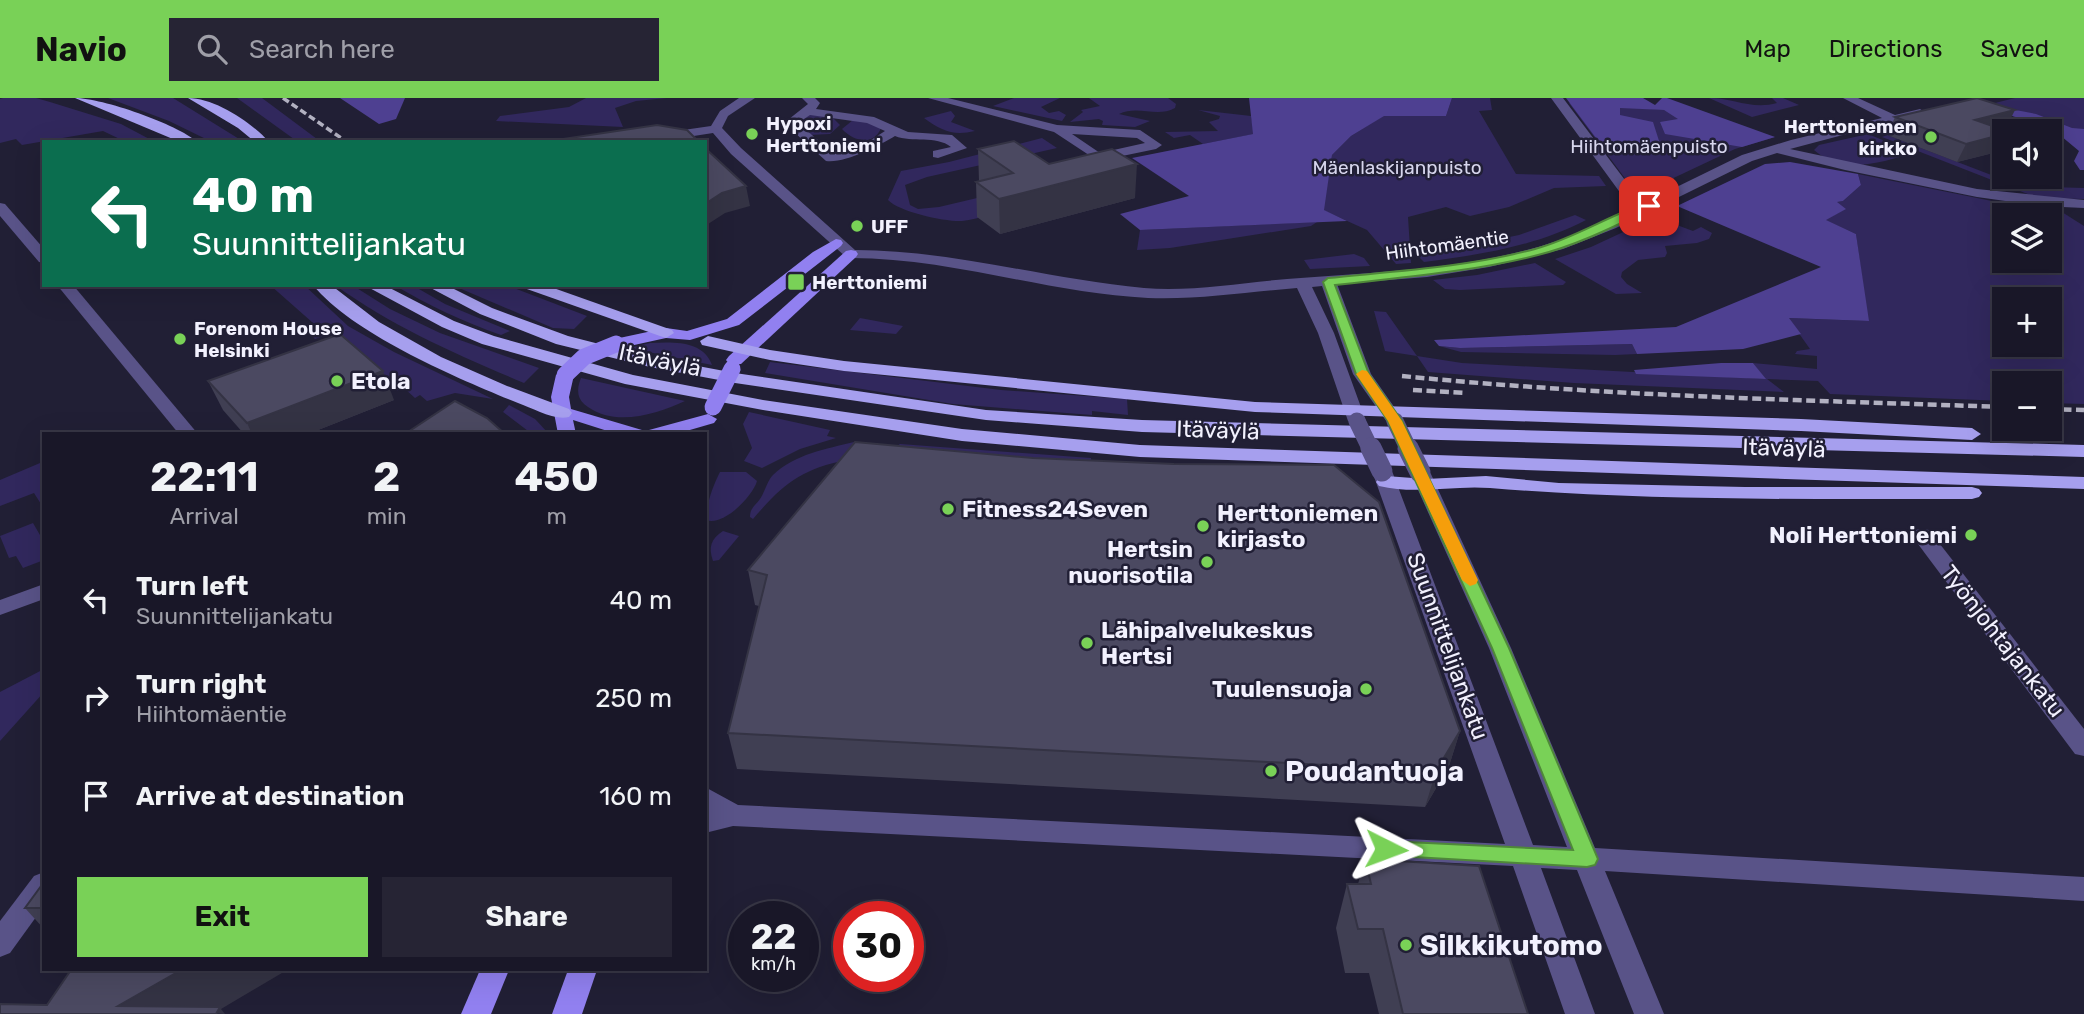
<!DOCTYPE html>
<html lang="en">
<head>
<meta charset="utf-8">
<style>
	:root { --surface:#191728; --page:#262434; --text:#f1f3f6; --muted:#9f9fa8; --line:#373645; --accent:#79d157 }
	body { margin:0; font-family:Rubik,sans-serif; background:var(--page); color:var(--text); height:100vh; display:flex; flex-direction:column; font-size:26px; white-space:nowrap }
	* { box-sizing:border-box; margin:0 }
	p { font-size:23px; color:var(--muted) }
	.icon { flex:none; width:38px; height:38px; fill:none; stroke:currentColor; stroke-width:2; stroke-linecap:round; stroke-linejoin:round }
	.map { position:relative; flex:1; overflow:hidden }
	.details { position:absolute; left:42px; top:334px; width:665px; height:539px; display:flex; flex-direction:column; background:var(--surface); border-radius:0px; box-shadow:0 7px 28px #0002,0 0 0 2px var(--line) }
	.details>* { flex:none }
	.top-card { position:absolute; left:42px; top:42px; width:665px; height:147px; border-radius:0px; box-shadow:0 7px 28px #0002,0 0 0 2px var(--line); background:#0b6e4f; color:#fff; overflow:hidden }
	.buttons { position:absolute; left:1992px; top:21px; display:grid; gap:14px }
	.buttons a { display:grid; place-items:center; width:70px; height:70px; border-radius:0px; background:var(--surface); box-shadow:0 7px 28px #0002,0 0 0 2px var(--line); font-size:35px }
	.speed { position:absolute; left:728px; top:803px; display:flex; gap:14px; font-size:35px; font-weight:700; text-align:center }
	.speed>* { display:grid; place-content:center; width:91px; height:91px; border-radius:50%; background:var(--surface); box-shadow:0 7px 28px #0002,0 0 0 2px var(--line); line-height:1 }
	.speed small { font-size:18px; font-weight:400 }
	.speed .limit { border:10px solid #d22; background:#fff; color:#111 }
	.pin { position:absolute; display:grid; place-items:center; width:60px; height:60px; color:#fff; margin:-30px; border-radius:14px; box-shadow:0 4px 10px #0006 }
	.me { position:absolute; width:77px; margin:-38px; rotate:93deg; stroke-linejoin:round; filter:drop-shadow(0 0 5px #0008) }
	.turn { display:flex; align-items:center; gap:24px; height:147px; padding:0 35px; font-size:32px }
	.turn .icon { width:91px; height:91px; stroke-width:2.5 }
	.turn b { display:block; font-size:49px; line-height:60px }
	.eta { display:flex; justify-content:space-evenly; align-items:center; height:119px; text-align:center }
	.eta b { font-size:42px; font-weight:700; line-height:49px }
	.button { display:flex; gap:14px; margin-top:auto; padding:14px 35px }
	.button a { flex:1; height:80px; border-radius:0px; background:var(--accent); color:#111; font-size:28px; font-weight:700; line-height:80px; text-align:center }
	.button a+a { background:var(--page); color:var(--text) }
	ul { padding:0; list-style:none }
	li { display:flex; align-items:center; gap:21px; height:98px; padding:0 35px }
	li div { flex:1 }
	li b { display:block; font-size:26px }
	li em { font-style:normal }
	header { display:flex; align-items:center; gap:42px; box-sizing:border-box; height:98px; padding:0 35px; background:var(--accent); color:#111 }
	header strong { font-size:33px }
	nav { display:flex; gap:38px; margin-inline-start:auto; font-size:24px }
	.search { width:490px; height:63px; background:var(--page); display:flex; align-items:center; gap:18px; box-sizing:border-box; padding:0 24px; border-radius:0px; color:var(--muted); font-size:26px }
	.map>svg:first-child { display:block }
	.green { fill:#31285d; fill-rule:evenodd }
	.forest { fill:#4e4091 }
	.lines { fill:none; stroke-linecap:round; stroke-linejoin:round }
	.minor { fill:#595388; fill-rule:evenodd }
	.major { fill:#9180f0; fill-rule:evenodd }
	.highway { fill:#a69fee; fill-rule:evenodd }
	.rail-far1 { stroke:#b2b1c1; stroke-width:3.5; stroke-dasharray:7 3.5; stroke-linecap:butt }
	.rail { stroke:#b2b1c1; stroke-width:4.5; stroke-dasharray:9 4.5; stroke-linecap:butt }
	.minor-bridge-far1 { stroke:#595388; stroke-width:17 }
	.minor-bridge { stroke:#595388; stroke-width:21 }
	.major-bridge { stroke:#9180f0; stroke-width:17 }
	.wall { fill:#403f53 }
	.shaded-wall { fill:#343344 }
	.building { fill:#4b4961; stroke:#343344; stroke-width:2 }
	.route { fill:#79d157; stroke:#4f8839; stroke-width:2 }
	.slow { fill:#f59e0b }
	.poi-dot { fill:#79d157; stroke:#211f35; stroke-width:2.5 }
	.labels { text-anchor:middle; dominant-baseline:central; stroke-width:5; stroke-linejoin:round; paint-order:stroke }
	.far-poi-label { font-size:19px; font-weight:bold; fill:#f2f1fe; stroke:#211f35; text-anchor:start }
	.far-park-label { font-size:19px; fill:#d7d6ed; stroke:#211f35 }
	.far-street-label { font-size:19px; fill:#f2f1fe; stroke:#211f35 }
	.street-label { font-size:23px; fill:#f2f1fe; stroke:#211f35 }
	.poi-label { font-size:23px; font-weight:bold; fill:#f2f1fe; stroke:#211f35; text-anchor:start }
	.near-poi-label { font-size:28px; font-weight:bold; fill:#f2f1fe; stroke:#211f35; text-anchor:start }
</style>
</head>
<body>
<header>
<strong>Navio</strong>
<div class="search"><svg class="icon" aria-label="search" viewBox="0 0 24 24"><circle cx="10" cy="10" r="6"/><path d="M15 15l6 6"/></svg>Search here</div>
<nav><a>Map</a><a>Directions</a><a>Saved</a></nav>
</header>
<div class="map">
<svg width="2084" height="916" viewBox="0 0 2084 916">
	<rect width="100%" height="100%" fill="#211f35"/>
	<!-- green -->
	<g class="green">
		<path d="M3,0H36L50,4L121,26L155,44H126L103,33L22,47L16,41L0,45V1Z"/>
		<path d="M108,0H173L244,44H212L169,23Z"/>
		<path d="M237,0H262L321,44H298Z"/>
		<path d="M586,0H667L636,3L615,10L623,29L496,23L500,18L569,9Z"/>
		<path d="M1014,0H1060L1041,9L1049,15L1059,13L1066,17L1062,23L993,8Z"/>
		<path d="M1089,0H1168L1176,6L1175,10C1157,20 1138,7 1119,16L1150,23L1135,29L1102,27L1103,23L1099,21L1070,24L1083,14L1081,12L1100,8Z"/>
		<path d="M1452,0H1490L1492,12L1479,13L1516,76L1599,78L1606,88L1554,90L1509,109L1470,118L1446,109L1408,119L1411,165L1396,166L1367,132L1323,112L1332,57L1351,38L1383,18H1446Z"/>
		<path d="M1709,0C1733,0 1752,12 1777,5L1772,0H1783L1799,7L1752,19Z"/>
		<path d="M2015,0H2084V43L1983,8Z"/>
		<path d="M1569,5L1664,12L1775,39L1735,51L1646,93L1630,87Z"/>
		<path d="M1198,12L1251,18L1254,36L1203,46L1190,37L1174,40L1165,34L1218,33L1209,24L1219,21L1220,18Z"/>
		<path d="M951,13L955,18L951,24L975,33C953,38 942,33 924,20Z"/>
		<path d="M808,16L833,20L840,27L830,36L809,37L798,27Z"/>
		<path d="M853,22L869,24L881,30C874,48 854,44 842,31Z"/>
		<path d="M1868,36L1914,55C1881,64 1843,78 1814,52L1819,47Z"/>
		<path d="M1887,37L2020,88L2084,90V101L2038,100L1882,39Z"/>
		<path d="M1042,40L1057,50L927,79L905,87L910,107L918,111L939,109L994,96L1021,108C1003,112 981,121 962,123C946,124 899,114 888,102L901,73L949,64Z"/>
		<path d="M1858,76L1992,103L2054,109L2084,128V306L2049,305V285H2004V303L1830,296L1818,283L1767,281L1784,294L1574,285L1428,274L1417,258L1385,253L1374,213L1386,214L1417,258L1462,265L1765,281L1753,265L1817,271V258L1795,256L1797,253L1810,251L1788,220L1868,223L1856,136L1825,122L1845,111L1836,104L1843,103L1861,87ZM2004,117H2049V163H2004ZM2004,201H2049V247H2004Z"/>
		<path d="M1662,116L1667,118L1666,123L1693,133L1701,129L1712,135L1709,141L1697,145L1665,148L1667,155L1665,159L1638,162L1622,174L1621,179L1627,186L1642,195L1616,196L1555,161L1591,149Z"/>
		<path d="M1575,117L1586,122C1537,148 1479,157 1424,164L1418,158L1519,137Z"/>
		<path d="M1317,124L1311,128L1170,150L1137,152L1140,132Z"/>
		<path d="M1354,156L1364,160L1370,168L1310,171L1304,162Z"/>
		<path d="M1535,165L1566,184L1563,187L1460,192L1445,191L1433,182L1477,177Z"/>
		<path d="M270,187H304L348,228L394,254L493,301L455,295L427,303L420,297L415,300L404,290L396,293L329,236L315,241L311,237L321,232Z"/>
		<path d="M335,187H352L390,211L440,235L539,270L524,285C458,257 393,229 335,187Z"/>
		<path d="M394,187H412L445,206L510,233L501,237C464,224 428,207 394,187Z"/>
		<path d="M452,187H506L587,218L574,231L553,230Z"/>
		<path d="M860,220L903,228L896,236L850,232Z"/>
		<path d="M650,245C673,244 703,242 712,267L629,250Z"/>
		<path d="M1632,246L1637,256L1615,257L1461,254L1439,248L1460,250Z"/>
		<path d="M770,264L1001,292L1127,301L1128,317L1092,313V317L953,306L765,275Z"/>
		<path d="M581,280L685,303C657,316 616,329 588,309C577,302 576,292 581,280Z"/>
		<path d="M509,307L535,321L549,336H532L503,314Z"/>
		<path d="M749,314L830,332L827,338L836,340L800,351L762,370L744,363L752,350L743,326Z"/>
		<path d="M854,344L895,349L900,346L1091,360V363L847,362C801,371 783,386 753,421L750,419C750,410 755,408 760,401C765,394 767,383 773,377C795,356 826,351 854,344Z"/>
		<path d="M40,365C46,376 44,392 44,405L41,406L34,395L0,408V382Z"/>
		<path d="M720,374H746L757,383C753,398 723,429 706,422C707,404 712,390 720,374Z"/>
		<path d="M33,425L44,444V462L23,470L16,458L9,460L0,438Z"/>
		<path d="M723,433L739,438L719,462L713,463C708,449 711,441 723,433Z"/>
		<path d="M44,571V594L0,643V594Z"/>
	</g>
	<!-- forest -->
	<g class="forest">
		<path d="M340,0H405L396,21L379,26Z"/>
		<path d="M1249,0H1452L1446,18H1384L1351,38L1332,57L1324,112L1347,123L1140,132L1120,116L1189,98L1132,60L1253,36Z"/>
		<path d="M1566,0H1643L1655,7L1662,0H1667L1775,39L1742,49L1665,36L1660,24L1678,21L1664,12L1620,10V17L1653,24L1660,46L1658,49L1631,53L1605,52Z"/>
		<path d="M1989,7L2036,16L2072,30L2084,31V72H2080L2074,63L2079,53L2061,38L2036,26L1983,8Z"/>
		<path d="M1790,64L1858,76L1861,87L1843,103L1837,104L1846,111L1826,122L1856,136L1869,223L1789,220L1801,236L1743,251L1637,256L1632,246L1460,250L1439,248L1434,242L1676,229L1821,169L1677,108L1765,66Z"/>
		<path d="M1721,265H1753L1766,281L1636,276L1634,272Z"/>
	</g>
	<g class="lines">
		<!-- minor -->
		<g class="minor">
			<path d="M739,0H755L728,18L722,30L741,50L855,152C952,152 1047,181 1144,190C1190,194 1240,185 1287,181C1375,174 1469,172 1554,144C1583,135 1610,122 1637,109L1624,100L1551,0H1563L1634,94L1648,103L1742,57L1791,42L1882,20L1843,0H1858L1895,17L1920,11L1926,15L1790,51L1977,91L2084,102V110L2041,108L1977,99L1845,72L1777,55L1752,63L1616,130L1563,151L1489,169L1427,179L1337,186L1371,276L1404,323L1395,328L1389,327L1353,276L1322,188L1312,189L1334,235L1366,323L1357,328L1348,323L1318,235L1297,190C1248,194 1197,202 1148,200C1048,195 951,160 851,160L846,159L731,56L713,35L655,44H622L628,40L711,28L720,13Z"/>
			<path d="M802,0H815L820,5L816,11L874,19L908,34L952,37L967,50L938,60L933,59V53L951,49C936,37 912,45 895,38C880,47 844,66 826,63L784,25L808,6ZM810,17L867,25L885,33L871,42L833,55L798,25Z"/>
			<path d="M928,0H948L1057,27L1140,32L1162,47L1156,51L1098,63L1054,34ZM1072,36L1137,40L1145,45L1100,55Z"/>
			<path d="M0,105L5,106L44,151V165L39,164L0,118Z"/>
			<path d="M57,187H73L198,336H179Z"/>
			<path d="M1382,367L1392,373L1533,747L1567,749L1489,550L1410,374L1413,370L1420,368L1430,374L1511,550L1595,750L2084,779V803L1605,773L1664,916H1634L1577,772L1541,770L1595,916H1565L1513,768L733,728L705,735V689L738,707L1505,746L1372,373Z"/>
			<path d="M1922,431L1929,432L2084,631V658L2075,656L1915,442L1912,437L1915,432Z"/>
			<path d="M44,486V501L0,517V502Z"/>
			<path d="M44,774V808L10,855L0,859V823L34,778Z"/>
		</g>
		<!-- major -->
		<g class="major">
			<path d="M836,141L841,142L843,145L841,148L739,227L690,242L666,240L616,251L608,246L610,242L666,230L687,233L727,221L813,154Z"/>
			<path d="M851,152L856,153L858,156L856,159L741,266H729L726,262L729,258L846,153Z"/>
			<path d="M565,272L574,277L569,299L571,311L642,332L644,336H617L573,322L576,336H558L551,299L556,277Z"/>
			<path d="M708,316L717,321L714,325L676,336H647L649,332Z"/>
			<path d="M480,872H509L491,916H461Z"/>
			<path d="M568,872H597L582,916H552Z"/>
		</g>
		<!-- highway -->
		<g class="highway">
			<path d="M75,0C102,0 177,26 197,44H180Z"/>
			<path d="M188,0C215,0 251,24 269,44H255L238,30Z"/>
			<path d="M313,187H331L379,224L441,259L507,288L569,311L572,315L569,319C554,323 533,310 518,305C459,281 354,237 313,187Z"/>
			<path d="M364,187H384L454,223L494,238L633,277L763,302L962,331L1140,347L2084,379V391L1140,359L962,343L763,312L625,286L482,246L442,229Z"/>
			<path d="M425,187H446L492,210L568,238L650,259L735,275L986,312L1142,322L2084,347V359L1142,334L986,322L735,285L650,269L556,246L480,216Z"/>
			<path d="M521,187H545L672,232L674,235L666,240L660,238L524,190Z"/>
			<path d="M708,238L770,252L844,263L1255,304L1801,321L1972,330L1981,336L1972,342L1801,333L1255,314L844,273L770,262L702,247L700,243Z"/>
			<path d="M1386,378L1426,381L1486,378L1559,385L1745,389H1972L1979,391L1982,395L1979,399L1972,401C1811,401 1650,403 1490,390C1453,387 1416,397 1379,388L1376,384L1379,380Z"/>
		</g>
		<!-- rail-far1 -->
		<path class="rail-far1" d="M283,0L347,44"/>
		<!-- rail -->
		<g class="rail">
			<path d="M1402,278C1602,298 1803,302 2004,309"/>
			<path d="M1413,292L1465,295"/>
			<path d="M2049,311L2084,312"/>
		</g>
		<!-- minor-bridge-far1 -->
		<g class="minor-bridge-far1">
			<path d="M1357,323L1371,352"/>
			<path d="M1395,323L1409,352"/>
		</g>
		<!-- minor-bridge -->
		<g class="minor-bridge">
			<path d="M1371,350L1382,373"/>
			<path d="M1408,350L1420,374"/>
		</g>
		<!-- major-bridge -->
		<g class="major-bridge">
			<path d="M565,277L584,259L616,246"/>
			<path d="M713,309L732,271"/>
		</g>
	</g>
	<!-- wall -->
	<g class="wall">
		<path d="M1895,19L2006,30L2002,31L2001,53L1957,64L1887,37Z"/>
		<path d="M978,51L1049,66L1135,100L1000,136L977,119L976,84L979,83Z"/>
		<path d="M208,283L394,302L308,336H244L223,312Z"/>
		<path d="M748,472L1460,633L1449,668L1425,709L737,671L728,635L759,508L755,507Z"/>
		<path d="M1365,761L1528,916H1379L1369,875H1345L1336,830L1347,786H1358Z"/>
		<path d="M44,784V831L25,810Z"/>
	</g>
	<!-- shaded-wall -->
	<g class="shaded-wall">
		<path d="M2015,12L2006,30L1966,40L1975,22Z"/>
		<path d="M2004,36V48L2001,53L1957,64L1966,46Z"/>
		<path d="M1137,66L1135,100L1000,136L999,101Z"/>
		<path d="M746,88L750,108L725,115L705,128V106L722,95Z"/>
		<path d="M383,273L394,302L308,336H252L247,325Z"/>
		<path d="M1460,633L1449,668L1425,709L1436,673Z"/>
		<path d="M181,872H287L221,911L225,916L118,908Z"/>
	</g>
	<!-- building -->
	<g class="building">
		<path d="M1977,0L2015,12L1975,22L2007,33H2004V36L1966,46L1895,19Z"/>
		<path d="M657,27L687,32L699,44H543Z"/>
		<path d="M1014,43L1049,66L1112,51L1137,66L999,101L976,84L1013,75L978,51Z"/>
		<path d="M705,50L746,88L722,95L705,106Z"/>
		<path d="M340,236L383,273L247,325L208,283Z"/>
		<path d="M455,303L487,320L505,336H405Z"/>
		<path d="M855,344L1033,360L1174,366L1334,367L1379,404L1460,633L1436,673L728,635L767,477L748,472Z"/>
		<path d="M1365,761L1479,768L1528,916H1403L1383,831H1358L1347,786H1371Z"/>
		<path d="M44,784V810H25Z"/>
		<path d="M71,872H181L118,908L220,909L216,916H0V906L47,907Z"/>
	</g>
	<!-- route -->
	<path class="route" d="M1649,104L1654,108L1653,110C1615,128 1578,147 1538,157C1472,174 1403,179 1335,187L1369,276L1402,323L1509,550L1598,761L1595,767L1587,769L1379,757L1376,751L1379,745L1386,743L1573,752L1492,550L1388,323L1356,276L1323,184L1328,180C1397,173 1468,169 1535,151C1576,140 1611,116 1649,104Z"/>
	<!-- slow -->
	<path class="slow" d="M1362,272L1367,273L1402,323L1478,482L1476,486L1470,488L1462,482L1388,323L1356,276Z"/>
	<!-- markers -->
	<g class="poi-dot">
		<circle cx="752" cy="36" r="7"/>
		<circle cx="1931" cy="39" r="7"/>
		<circle cx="857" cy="128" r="7"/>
		<rect x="787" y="175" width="18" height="18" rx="3.5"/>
		<circle cx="180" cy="241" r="7"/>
		<circle cx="337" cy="283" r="7"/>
		<circle cx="948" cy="411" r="7"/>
		<circle cx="1203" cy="428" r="7"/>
		<circle cx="1971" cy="437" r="7"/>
		<circle cx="1207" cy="464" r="7"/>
		<circle cx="1087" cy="545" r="7"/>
		<circle cx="1366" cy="591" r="7"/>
		<circle cx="1271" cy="673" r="7"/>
		<circle cx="1406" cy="847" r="7"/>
	</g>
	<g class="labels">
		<!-- far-poi labels -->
		<g class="far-poi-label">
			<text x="766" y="25">Hypoxi<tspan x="766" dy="22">Herttoniemi</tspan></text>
			<text x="1917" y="28" text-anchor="end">Herttoniemen<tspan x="1917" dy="22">kirkko</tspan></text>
			<text x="871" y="128">UFF</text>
			<text x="812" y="184">Herttoniemi</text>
			<text x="194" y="230">Forenom House<tspan x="194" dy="22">Helsinki</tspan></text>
		</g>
		<!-- far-park labels -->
		<g class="far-park-label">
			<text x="1649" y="48">Hiihtomäenpuisto</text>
			<text x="1397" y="69">Mäenlaskijanpuisto</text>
		</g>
		<!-- far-street labels -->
		<g class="far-street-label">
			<text transform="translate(1447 147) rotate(-8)">Hiihtomäentie</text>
		</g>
		<!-- street labels -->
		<g class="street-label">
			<text transform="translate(660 262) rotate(12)">Itäväylä</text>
			<text transform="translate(1218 332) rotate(2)">Itäväylä</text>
			<text transform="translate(1784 350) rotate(2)">Itäväylä</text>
			<text transform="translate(2003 543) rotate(52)">Työnjohtajankatu</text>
			<text transform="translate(1448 548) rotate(70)">Suunnittelijankatu</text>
		</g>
		<!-- poi labels -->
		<g class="poi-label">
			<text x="351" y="283">Etola</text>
			<text x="962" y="411">Fitness24Seven</text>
			<text x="1217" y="415">Herttoniemen<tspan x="1217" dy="26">kirjasto</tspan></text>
			<text x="1957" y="437" text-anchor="end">Noli Herttoniemi</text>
			<text x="1193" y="451" text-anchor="end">Hertsin<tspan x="1193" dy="26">nuorisotila</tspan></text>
			<text x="1101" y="532">Lähipalvelukeskus<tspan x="1101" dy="26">Hertsi</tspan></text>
			<text x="1352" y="591" text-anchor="end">Tuulensuoja</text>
		</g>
		<!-- near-poi labels -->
		<g class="near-poi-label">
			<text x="1285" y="673">Poudantuoja</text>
			<text x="1420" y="847">Silkkikutomo</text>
		</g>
	</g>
</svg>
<div class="buttons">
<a><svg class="icon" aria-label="sound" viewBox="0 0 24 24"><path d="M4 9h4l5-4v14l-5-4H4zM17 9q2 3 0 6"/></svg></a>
<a><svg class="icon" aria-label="layers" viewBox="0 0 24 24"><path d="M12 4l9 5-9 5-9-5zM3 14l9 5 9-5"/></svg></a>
<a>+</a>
<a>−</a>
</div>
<div class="speed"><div>22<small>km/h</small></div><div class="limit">30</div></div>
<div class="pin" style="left:1649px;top:108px;background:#d93025"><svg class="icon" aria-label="arrive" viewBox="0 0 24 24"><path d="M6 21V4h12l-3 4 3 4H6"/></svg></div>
<svg class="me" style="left:1386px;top:751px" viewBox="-20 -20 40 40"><path d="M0-17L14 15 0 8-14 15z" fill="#79d157" stroke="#fff" stroke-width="4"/></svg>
<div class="top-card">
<div class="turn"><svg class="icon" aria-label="left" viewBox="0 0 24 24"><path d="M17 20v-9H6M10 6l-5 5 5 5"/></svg><div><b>40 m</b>Suunnittelijankatu</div></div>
</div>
<section class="details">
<div class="eta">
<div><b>22:11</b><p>Arrival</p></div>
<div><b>2</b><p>min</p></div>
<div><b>450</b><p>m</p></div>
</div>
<ul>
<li><svg class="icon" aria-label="left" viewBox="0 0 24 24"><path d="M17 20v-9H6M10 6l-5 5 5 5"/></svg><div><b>Turn left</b><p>Suunnittelijankatu</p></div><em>40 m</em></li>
<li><svg class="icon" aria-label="right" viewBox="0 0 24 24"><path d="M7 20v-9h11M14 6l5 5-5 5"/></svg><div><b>Turn right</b><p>Hiihtomäentie</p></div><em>250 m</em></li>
<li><svg class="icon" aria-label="arrive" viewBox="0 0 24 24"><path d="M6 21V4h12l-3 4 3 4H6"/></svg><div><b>Arrive at destination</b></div><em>160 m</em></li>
</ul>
<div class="button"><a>Exit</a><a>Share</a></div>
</section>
</div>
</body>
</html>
